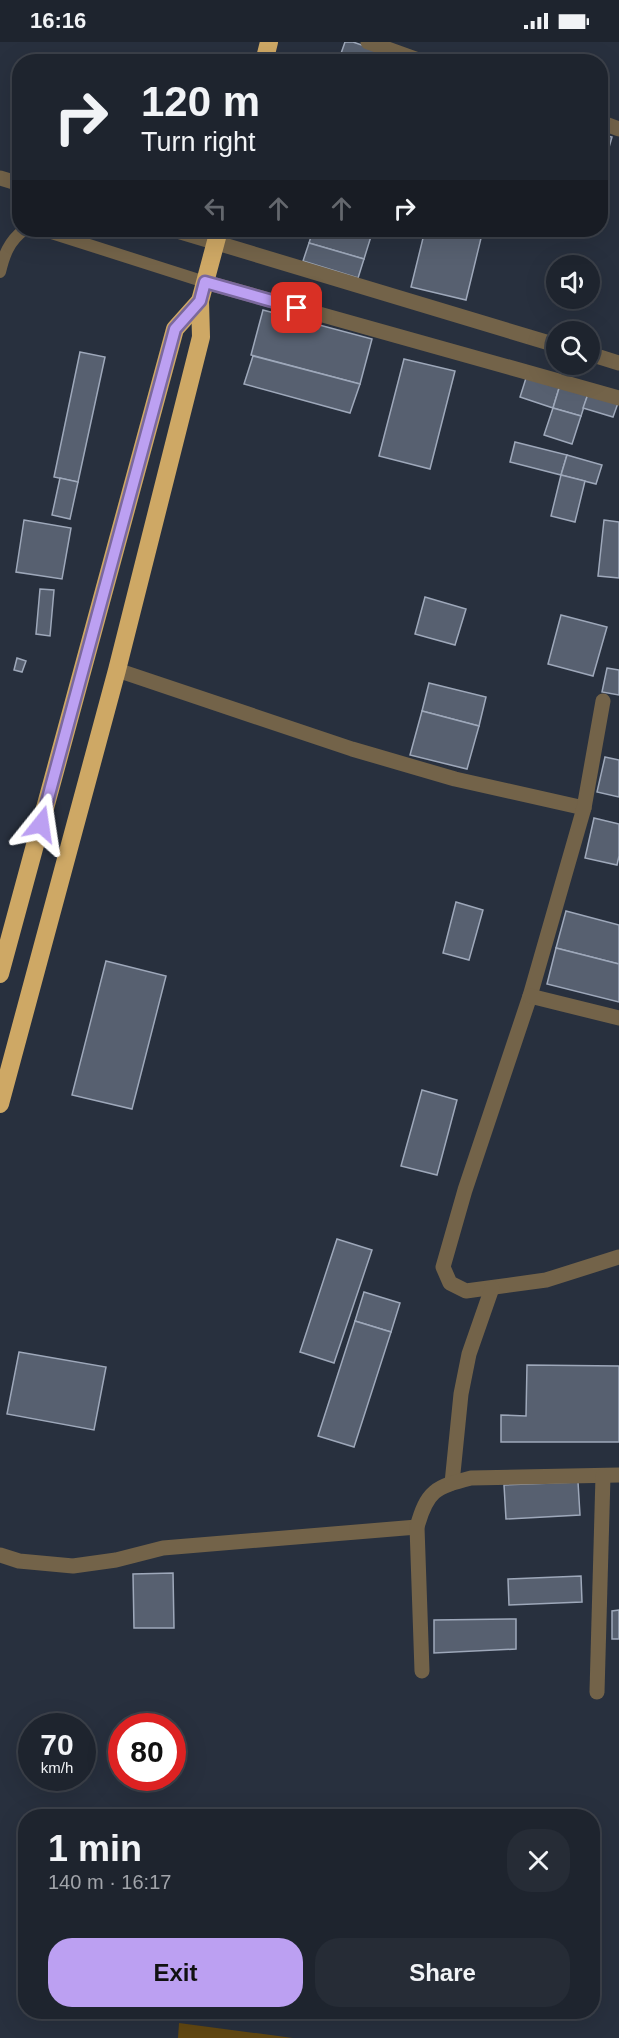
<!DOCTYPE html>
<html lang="en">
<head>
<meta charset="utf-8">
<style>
	:root { --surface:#1e242e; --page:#262c36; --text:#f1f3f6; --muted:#a1a4aa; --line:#3c414a; --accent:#bca0f2 }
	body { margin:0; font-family:Arial,sans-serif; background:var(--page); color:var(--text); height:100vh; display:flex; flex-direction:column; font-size:22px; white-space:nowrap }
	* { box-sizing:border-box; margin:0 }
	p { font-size:20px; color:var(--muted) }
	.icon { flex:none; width:33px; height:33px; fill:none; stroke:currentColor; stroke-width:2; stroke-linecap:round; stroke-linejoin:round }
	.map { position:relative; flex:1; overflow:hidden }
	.panel { position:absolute; left:18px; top:1767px; width:582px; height:210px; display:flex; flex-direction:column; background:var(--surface); border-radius:24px; box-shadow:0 6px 24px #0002,0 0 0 2px var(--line) }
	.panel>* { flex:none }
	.guide { position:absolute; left:12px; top:12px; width:596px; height:183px; border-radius:24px; box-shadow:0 6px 24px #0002,0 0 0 2px var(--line); background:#1e242e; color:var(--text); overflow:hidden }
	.buttons { position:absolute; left:546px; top:213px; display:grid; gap:12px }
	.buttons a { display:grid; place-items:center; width:54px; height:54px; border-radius:50%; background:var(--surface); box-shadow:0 6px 24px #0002,0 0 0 2px var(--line); font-size:30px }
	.speed { position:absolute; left:18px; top:1671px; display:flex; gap:12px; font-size:30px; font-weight:700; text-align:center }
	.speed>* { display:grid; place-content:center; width:78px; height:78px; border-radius:50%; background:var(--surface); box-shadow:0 6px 24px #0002,0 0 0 2px var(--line); line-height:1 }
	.speed small { font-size:15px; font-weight:400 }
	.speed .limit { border:9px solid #d22; background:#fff; color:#111 }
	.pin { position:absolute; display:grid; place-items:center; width:51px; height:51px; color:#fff; margin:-26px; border-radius:12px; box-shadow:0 3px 9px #0006 }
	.me { position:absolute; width:66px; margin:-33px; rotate:15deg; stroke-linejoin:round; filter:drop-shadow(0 0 4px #0008) }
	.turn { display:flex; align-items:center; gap:21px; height:126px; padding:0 30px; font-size:27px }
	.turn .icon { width:78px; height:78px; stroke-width:2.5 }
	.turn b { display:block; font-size:42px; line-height:51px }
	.lanes { display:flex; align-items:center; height:57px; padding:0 30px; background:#0003; justify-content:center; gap:30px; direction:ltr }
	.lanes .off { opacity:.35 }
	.round { display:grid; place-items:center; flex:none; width:63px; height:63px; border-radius:24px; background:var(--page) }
	.overview { display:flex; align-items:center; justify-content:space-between; height:102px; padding:0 30px }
	h1 { font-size:36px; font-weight:700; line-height:45px }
	.primary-button { display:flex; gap:12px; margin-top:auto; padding:12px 30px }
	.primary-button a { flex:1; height:69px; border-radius:24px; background:var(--accent); color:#111; font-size:24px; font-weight:700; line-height:69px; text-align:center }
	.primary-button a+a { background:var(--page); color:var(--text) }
	.status { display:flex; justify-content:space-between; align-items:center; height:42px; padding:0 30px; background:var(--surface); direction:ltr }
	.status svg { height:16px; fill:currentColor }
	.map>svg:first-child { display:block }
	.green { fill:#624812 }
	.building { fill:#576070; stroke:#9ea8ba; stroke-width:1.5 }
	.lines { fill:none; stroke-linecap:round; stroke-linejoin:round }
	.lane { stroke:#736349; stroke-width:12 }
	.street { stroke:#736349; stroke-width:15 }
	.highway { stroke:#cea865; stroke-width:18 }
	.route-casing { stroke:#7a689d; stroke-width:15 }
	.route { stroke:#bca0f2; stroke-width:10 }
</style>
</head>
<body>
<div class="status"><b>16:16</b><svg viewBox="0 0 49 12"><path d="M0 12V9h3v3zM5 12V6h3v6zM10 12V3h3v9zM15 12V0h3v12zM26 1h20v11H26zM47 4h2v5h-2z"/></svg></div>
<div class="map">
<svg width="619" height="1996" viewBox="0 0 619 1996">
	<rect width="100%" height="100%" fill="#28303e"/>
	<!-- green -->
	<path class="green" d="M179,1981L293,1996H178Z"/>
	<!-- building -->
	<g class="building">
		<path d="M345,0H353L411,20H338Z"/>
		<path d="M600,92L612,95L600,136Z"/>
		<path d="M313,188H373L364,217L309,201Z"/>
		<path d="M425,188H483L466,258L411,245Z"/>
		<path d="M309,201L364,217L358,236L303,219Z"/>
		<path d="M263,268L372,297L360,342L251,313Z"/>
		<path d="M80,310L105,315L78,440L54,435Z"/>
		<path d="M253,314L360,342L350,371L244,342Z"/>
		<path d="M404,317L455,329L430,427L379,414Z"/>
		<path d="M527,333L560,343L553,366L520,355Z"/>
		<path d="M560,343L588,352L581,374L553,366Z"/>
		<path d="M588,352L618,361L613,375L583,366Z"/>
		<path d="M553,366L581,374L572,402L544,393Z"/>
		<path d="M515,400L567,413L561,433L510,420Z"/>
		<path d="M567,413L602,423L596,442L561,433Z"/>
		<path d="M561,433L585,439L575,480L551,474Z"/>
		<path d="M60,436L78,440L70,477L52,473Z"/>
		<path d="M24,478L71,486L62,537L16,530Z"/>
		<path d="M604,478L619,480V536L598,534Z"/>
		<path d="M40,547L54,548L50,594L36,592Z"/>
		<path d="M425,555L466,567L455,603L415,592Z"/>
		<path d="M561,573L607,585L593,634L548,622Z"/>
		<path d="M17,616L26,619L22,630L14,628Z"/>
		<path d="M607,626L619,628V653L602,650Z"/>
		<path d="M429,641L486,655L479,684L422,669Z"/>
		<path d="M422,669L479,684L467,727L410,713Z"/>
		<path d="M605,715L619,718V755L597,750Z"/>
		<path d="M594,776L619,782V814L617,823L585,816Z"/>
		<path d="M456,860L483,868L469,918L443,911Z"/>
		<path d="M566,869L619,883V922L556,906Z"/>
		<path d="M556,906L619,922V960L547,942Z"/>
		<path d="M106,919L166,934L132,1067L72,1053Z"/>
		<path d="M422,1048L457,1058L437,1133L401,1124Z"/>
		<path d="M337,1197L372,1208L334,1321L300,1310Z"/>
		<path d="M364,1250L400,1261L391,1290L355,1279Z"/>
		<path d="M355,1279L391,1290L354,1405L318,1394Z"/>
		<path d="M19,1310L106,1325L94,1388L7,1372Z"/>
		<path d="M527,1323L619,1324V1400H501V1373L526,1374Z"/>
		<path d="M578,1440L580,1473L506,1477L504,1443Z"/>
		<path d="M173,1531L174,1586H134L133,1532Z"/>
		<path d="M581,1534L582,1560L509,1563L508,1537Z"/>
		<path d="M619,1568V1597H612V1569Z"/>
		<path d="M516,1577V1607L434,1611V1578Z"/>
	</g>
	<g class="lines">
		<!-- lane -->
		<g class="lane">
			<path d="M42,188L205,240"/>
			<path d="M0,230C4,213 9,199 24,188"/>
		</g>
		<!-- street -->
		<g class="street">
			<path d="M368,0L424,20"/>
			<path d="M600,80L619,87"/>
			<path d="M0,136L20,142"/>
			<path d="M174,188L556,303"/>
			<path d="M205,240L619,356"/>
			<path d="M590,312L619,321"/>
			<path d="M117,628L352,707L455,737L584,766"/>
			<path d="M603,659L584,766L530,954L465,1148L443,1225L450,1241L466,1249L546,1238L619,1215"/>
			<path d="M530,954L619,976"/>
			<path d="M452,1441L461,1352L469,1312L492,1246"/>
			<path d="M0,1513L19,1519L73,1524L116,1518L163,1506L417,1485"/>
			<path d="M422,1629L417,1485C427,1449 435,1445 471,1436L619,1433"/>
			<path d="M597,1650L603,1434"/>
		</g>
		<!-- highway -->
		<g class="highway">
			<path d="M264,20L269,0"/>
			<path d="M0,932L175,287L200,259"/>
			<path d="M0,1062L117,628L201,295L200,259L219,188"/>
		</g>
	</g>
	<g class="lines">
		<defs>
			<path id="route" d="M41,782L175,287L200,259L205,240L297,266"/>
		</defs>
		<!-- route casing -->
		<use href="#route" class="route-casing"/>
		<!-- route -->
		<use href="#route" class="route"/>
	</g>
</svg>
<div class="buttons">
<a><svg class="icon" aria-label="sound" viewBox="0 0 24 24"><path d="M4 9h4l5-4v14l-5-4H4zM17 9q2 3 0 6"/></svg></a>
<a><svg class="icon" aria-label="search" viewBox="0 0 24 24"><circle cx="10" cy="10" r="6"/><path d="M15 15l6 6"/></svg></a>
</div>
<div class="speed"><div>70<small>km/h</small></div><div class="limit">80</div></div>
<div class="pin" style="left:297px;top:266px;background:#d93025"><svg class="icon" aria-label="arrive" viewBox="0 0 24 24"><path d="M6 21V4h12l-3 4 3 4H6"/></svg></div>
<svg class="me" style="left:41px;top:782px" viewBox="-20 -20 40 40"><path d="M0-17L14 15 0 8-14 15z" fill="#bca0f2" stroke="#fff" stroke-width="4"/></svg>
<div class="guide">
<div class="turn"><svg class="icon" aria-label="right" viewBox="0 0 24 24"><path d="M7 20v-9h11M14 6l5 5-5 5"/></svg><div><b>120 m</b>Turn right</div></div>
<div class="lanes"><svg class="icon off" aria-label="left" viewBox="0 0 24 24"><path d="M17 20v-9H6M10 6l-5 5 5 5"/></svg><svg class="icon off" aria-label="ahead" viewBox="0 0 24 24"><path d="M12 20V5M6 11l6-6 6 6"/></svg><svg class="icon off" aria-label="ahead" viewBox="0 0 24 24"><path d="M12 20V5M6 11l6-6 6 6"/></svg><svg class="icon" aria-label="right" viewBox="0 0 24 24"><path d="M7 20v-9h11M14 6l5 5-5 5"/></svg></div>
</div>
<section class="panel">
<div class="overview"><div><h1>1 min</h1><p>140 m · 16:17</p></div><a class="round"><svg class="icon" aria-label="close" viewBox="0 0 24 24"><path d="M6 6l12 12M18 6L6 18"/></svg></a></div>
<div class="primary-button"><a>Exit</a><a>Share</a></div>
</section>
</div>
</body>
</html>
